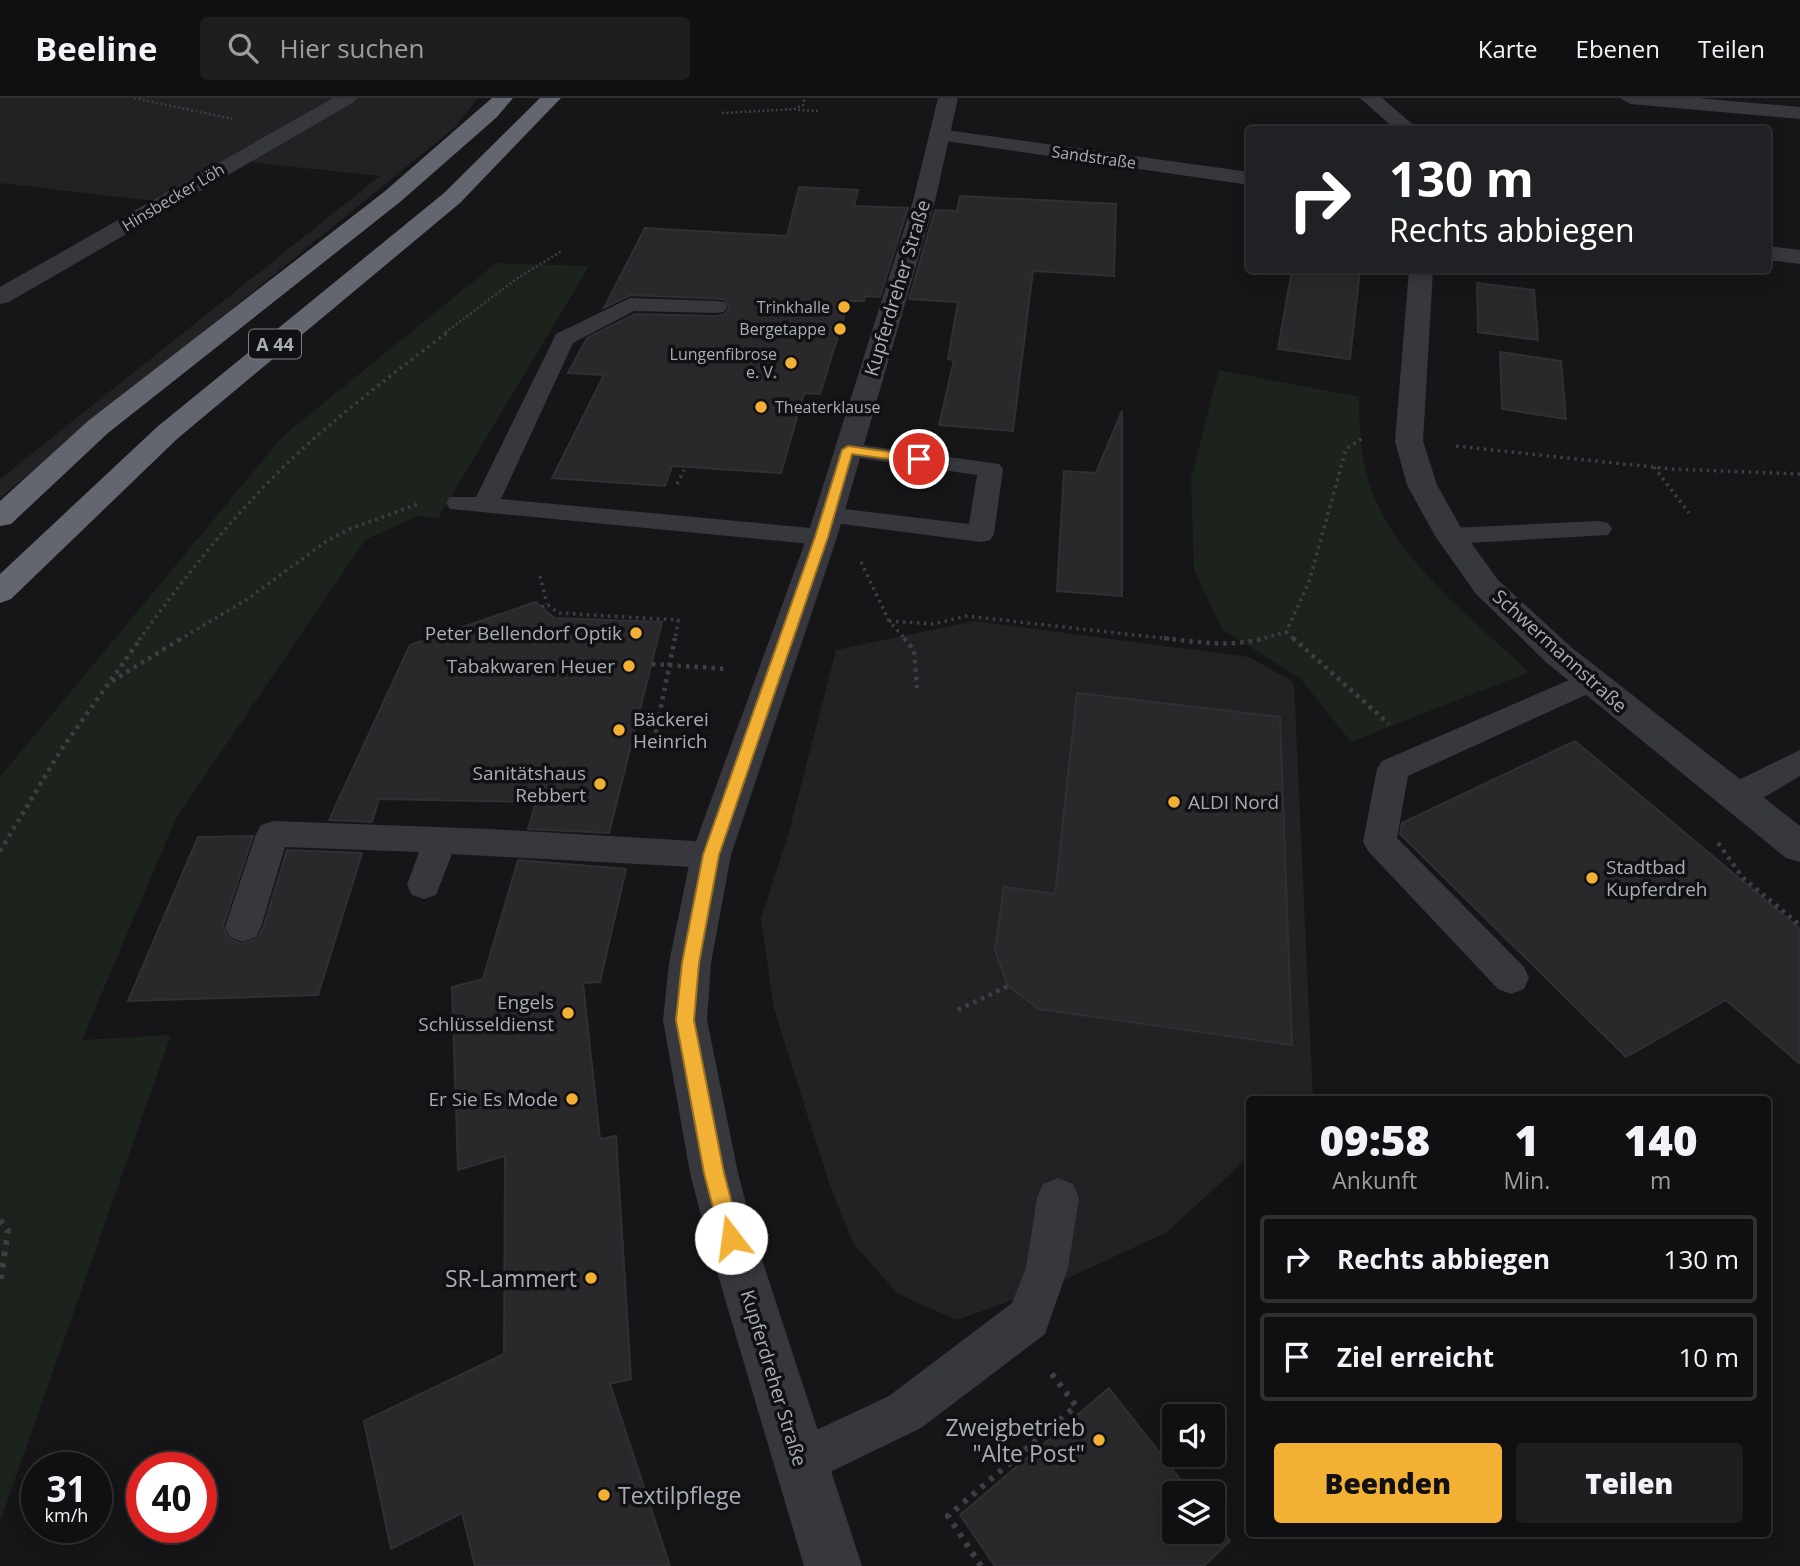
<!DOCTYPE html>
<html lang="de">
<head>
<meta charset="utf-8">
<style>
	:root { --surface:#101012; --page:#1e1e20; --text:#f1f3f6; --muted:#9c9d9f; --line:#303032; --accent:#f2b134 }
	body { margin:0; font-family:"Open Sans",sans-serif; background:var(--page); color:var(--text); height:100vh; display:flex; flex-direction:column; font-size:26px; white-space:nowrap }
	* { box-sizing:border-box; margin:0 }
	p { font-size:23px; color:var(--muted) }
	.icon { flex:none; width:38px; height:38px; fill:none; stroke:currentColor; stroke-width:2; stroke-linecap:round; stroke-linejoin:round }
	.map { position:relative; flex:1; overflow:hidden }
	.panel { position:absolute; left:1246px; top:998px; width:525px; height:441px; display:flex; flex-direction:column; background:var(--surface); border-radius:7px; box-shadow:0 4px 18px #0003,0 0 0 2px var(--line) }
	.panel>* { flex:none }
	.banner { position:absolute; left:1246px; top:28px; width:525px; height:147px; border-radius:7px; box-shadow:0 4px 18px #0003,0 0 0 2px var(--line); background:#202124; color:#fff; overflow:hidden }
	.tools { position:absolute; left:1162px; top:1306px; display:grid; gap:14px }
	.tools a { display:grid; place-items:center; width:63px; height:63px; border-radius:7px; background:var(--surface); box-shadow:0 4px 18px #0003,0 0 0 2px var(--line); font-size:35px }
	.speed { position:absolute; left:21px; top:1354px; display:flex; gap:14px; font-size:35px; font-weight:700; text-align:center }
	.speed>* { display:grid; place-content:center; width:91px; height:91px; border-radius:50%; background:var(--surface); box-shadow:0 4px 18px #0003,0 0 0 2px var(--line); line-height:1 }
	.speed small { font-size:18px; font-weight:400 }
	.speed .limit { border:10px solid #d22; background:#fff; color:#111 }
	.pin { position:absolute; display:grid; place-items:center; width:60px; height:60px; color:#fff; margin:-30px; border:4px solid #fff; border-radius:50%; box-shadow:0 2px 7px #0007 }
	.me { position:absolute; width:77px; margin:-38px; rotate:345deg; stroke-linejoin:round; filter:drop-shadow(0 0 5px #0008) }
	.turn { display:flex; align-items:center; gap:24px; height:147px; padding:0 28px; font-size:32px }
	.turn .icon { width:91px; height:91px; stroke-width:2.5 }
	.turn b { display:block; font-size:49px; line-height:60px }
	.eta { display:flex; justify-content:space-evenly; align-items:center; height:119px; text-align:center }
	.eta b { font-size:42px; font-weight:800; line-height:49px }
	.action { display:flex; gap:14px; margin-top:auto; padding:14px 28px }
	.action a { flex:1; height:80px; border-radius:7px; background:var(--accent); color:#111; font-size:28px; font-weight:800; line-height:80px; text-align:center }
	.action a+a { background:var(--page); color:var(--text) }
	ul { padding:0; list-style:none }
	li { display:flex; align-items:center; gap:21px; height:88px; margin:0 14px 10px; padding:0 14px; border:4px solid var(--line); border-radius:7px }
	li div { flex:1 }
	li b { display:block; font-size:26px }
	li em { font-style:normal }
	header { display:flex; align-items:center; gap:42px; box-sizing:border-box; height:98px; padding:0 35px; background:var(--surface); border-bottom:2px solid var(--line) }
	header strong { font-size:33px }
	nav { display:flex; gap:38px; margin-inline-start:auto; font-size:24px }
	.search { width:490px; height:63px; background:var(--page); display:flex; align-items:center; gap:18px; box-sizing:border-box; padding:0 24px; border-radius:7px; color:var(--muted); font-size:26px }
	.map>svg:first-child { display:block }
	.built { fill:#222225 }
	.green { fill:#1c231d }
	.building { fill:#29292c; stroke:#303034; stroke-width:2 }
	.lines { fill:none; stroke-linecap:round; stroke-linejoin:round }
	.path-far3 { stroke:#3d3f44; stroke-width:2.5; stroke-dasharray:2 2.5; stroke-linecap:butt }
	.path-far2 { stroke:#3d3f44; stroke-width:3.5; stroke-dasharray:2.5 4.5; stroke-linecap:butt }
	.path-far1 { stroke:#3d3f44; stroke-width:4.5; stroke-dasharray:3.5 5; stroke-linecap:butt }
	.path { stroke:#3d3f44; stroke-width:6; stroke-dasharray:4.5 7; stroke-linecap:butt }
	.service { fill:#37383d; fill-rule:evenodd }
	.minor { fill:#37383d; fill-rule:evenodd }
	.tertiary { fill:#37383d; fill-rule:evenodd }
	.motorway { fill:#63666e; fill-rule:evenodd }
	.route { fill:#f2b134; stroke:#9d7322; stroke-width:2 }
	.poi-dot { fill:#f2b134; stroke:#111113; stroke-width:2.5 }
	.labels { text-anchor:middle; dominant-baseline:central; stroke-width:7; stroke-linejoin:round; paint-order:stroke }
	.far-street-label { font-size:16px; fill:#a8adb8; stroke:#111113 }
	.far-poi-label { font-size:16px; fill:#a8adb8; stroke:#111113; text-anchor:end }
	.shield { fill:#111113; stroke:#7b7e86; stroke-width:2 }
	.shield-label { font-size:18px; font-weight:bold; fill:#a8adb8 }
	.street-label { font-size:19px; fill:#a8adb8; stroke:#111113 }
	.poi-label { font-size:19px; fill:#a8adb8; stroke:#111113; text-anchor:end }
	.near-poi-label { font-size:23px; fill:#a8adb8; stroke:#111113; text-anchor:end }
</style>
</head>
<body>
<header>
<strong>Beeline</strong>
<div class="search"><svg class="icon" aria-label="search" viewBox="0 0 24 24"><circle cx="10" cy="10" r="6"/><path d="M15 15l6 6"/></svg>Hier suchen</div>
<nav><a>Karte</a><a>Ebenen</a><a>Teilen</a></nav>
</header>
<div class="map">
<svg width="1800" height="1468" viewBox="0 0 1800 1468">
	<rect width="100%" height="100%" fill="#161618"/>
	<!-- built -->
	<g class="built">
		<path d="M0,0H478L454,30L0,400V381L380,78L248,64L179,106L0,85Z"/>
		<path d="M974,523L1249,559L1294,584L1313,1001H1250L1249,1059L1167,1134L1047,1190L957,1222L898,1196L853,1145L830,1088L774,911L761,820L789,734L836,552Z"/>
	</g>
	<!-- green -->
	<g class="green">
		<path d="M496,165L589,168L438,420L418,418L365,442L176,720L82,942L171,937L0,1424V679L283,338Z"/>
		<path d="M1219,272L1359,299C1359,326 1360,352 1367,378C1388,457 1472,520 1529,574L1351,644L1300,580L1223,532L1194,472L1191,380Z"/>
	</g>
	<!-- building -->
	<g class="building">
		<path d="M799,89L858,92L854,108L908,110L880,199L865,198L864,203H849L820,296L804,295L781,375L672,368L665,388L552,380L604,277L568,275L587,240L635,216L716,218L724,217L729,210L724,201L630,197L604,210L645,130L787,138Z"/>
		<path d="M960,98L1116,106L1114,178L1033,173L1013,333L939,327L954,262L948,261L958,204L909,201L935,112L957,113Z"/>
		<path d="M1292,172H1360L1350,261L1278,251Z"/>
		<path d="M1477,185L1534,192L1538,242L1478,234Z"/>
		<path d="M1500,254L1561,263L1566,321L1502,311Z"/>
		<path d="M1122,313V498L1057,493L1064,373L1096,375Z"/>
		<path d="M536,504L554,520L662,524L609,735L528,731L536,704L379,701L372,724L329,722L410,547Z"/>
		<path d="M1077,595L1280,619L1292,947L1039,911L1008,888L995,853L1004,789L1055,796Z"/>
		<path d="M1575,643L1800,831V966L1726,902L1626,959L1400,736L1402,725Z"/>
		<path d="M253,738L223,828L228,840L242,846L257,841L263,830L287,752L362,755L318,897L128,903L198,739Z"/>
		<path d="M518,762L626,771L600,884L583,885L600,1041L616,1038L631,1281L610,1286L670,1468H475L462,1415L391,1451L364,1323L504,1256L505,1058L458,1072L452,889L483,881Z"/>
		<path d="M1109,1290L1191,1395H1174V1433H1213V1422L1230,1443L1204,1468H995L960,1417Z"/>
	</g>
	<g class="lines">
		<!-- path-far3 -->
		<g class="path-far3">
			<path d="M134,0L232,21"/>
			<path d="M798,12L818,13"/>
			<path d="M722,15L794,11L803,7L805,0"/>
			<path d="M445,235L516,181L562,153"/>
		</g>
		<!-- path-far2 -->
		<g class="path-far2">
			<path d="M1456,348L1671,371L1800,376"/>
			<path d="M1654,369L1689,415"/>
			<path d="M677,386L684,372"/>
			<path d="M861,464L889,523L906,542"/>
			<path d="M540,478L547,506"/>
			<path d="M542,509L547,506L558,515L678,522L675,542"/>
			<path d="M889,523L934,526L966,518L1179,542"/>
			<path d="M1286,534L1295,542"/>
			<path d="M139,542C192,469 250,396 318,337C360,301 404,267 448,234"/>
			<path d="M179,542L246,502L328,442L352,430L421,405"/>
			<path d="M1258,542L1286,534L1309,484L1346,351L1364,339"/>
		</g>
		<!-- path-far1 -->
		<g class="path-far1">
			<path d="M904,540L914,552L917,590"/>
			<path d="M1164,540C1197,544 1231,550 1264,540"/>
			<path d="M1293,540L1389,626"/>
			<path d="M652,566L728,571"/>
			<path d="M112,583L182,540"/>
			<path d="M633,641L699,647"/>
			<path d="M654,643L675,540"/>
			<path d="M1718,745L1743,780L1800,827"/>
			<path d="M0,753L61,652L141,540"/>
			<path d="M958,912L1008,888"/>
		</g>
		<!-- path -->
		<g class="path">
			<path d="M0,1122L8,1133L0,1186"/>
			<path d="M981,1468L948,1418L1076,1308L1049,1272"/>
		</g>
		<!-- service -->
		<g class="service">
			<path d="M630,200L716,203L724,204L727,209L724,214L716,215L634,213L573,245L501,401L822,431L831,433L835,439L831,445L822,447L450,411L446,405L450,399H476L556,236Z"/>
			<path d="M848,345L999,366L1003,371L994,436L990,442L981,444L819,423L815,417L819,411L828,409L969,426L977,377L839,357L836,352L839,347Z"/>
			<path d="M1599,423L1608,425L1612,431L1608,437L1450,446L1441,444L1437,438L1441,432L1450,430Z"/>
			<path d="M1590,573L1601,576L1605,583L1601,590L1408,678L1397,740L1524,869L1529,880L1524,891L1511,896L1498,891L1368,753L1363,744L1377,671L1382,663Z"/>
			<path d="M1800,652V678C1778,690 1748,714 1724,707L1719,698L1724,689Z"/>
			<path d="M273,723L490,731L711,744L723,748L728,757L723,766L711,770L452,756L436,797L424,801L412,797L407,787L419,754L285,749L261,829L256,839L243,844L230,839L225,829L256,736L261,727Z"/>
			<path d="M1058,1080L1073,1086L1079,1100L1068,1170L1045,1236L921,1330L799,1389L782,1382L775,1365L782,1348L889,1298L1012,1205L1026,1170L1037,1100L1043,1086Z"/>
		</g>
		<!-- minor -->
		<g class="minor">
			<path d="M333,0H357L354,4L9,204L0,206V189Z"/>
			<path d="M1360,0H1382L1419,32H1396Z"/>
			<path d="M1620,0H1697L1800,9V21L1630,6Z"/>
			<path d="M939,31L1250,74V87L932,41L929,37L932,33Z"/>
			<path d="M1768,148L1800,152V166L1768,162Z"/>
			<path d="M1409,172H1433L1423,343L1437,387L1464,435L1498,482L1571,549L1800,728V764L1786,760L1547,565L1476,496L1435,438L1407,387L1395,343Z"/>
		</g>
		<!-- tertiary -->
		<path class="tertiary" d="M938,0H958L935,103L837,439L731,757L711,865L707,922L738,1075L755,1140L862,1468H804L707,1140L690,1075L663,922L669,865L691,757L807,439L913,103Z"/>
		<!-- motorway -->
		<g class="motorway">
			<path d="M492,0H513L497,19L400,104L108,335L11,426L0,428V403L88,323L384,94Z"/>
			<path d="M540,0H561L460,105L177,341L11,501L0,505V476L157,329L444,95Z"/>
		</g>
	</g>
	<!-- route -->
	<path class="route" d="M848,348L919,358L925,361L919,365L852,356L828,439L719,757L699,865L694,922L724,1075L741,1140L738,1147L731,1150L724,1147L721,1140L704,1075L676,922L682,865L703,757L815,439L842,352Z"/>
	<!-- markers -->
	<g class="poi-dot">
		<circle cx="844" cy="209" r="7"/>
		<circle cx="840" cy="231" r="7"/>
		<circle cx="791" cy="265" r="7"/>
		<circle cx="761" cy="309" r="7"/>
		<circle cx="636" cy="535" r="7"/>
		<circle cx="629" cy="568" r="7"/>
		<circle cx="619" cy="632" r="7"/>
		<circle cx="600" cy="686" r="7"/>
		<circle cx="1174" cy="704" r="7"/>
		<circle cx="1592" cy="780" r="7"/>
		<circle cx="568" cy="915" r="7"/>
		<circle cx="572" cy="1001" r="7"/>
		<circle cx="591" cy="1180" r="7"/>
		<circle cx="1099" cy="1342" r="7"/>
		<circle cx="604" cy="1397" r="7"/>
	</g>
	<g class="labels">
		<!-- far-street labels -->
		<g class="far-street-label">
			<text transform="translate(1094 59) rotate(8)">Sandstraße</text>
			<text transform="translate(173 99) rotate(-31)">Hinsbecker Löh</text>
		</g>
		<!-- far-poi labels -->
		<g class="far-poi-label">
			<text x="830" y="209">Trinkhalle</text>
			<text x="826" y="231">Bergetappe</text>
			<text x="777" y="256">Lungenfibrose<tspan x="777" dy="18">e. V.</tspan></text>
			<text x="775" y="309" text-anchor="start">Theaterklause</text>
		</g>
		<!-- shield labels -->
		<rect class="shield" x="249" y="231.5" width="52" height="29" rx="5"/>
		<g class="shield-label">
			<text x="275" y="246">A 44</text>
		</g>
		<!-- street labels -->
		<g class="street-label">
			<text transform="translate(897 190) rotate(-73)">Kupferdreher Straße</text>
			<text transform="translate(1560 553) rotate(42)">Schwermannstraße</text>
			<text transform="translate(774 1280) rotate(73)">Kupferdreher Straße</text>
		</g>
		<!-- poi labels -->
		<g class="poi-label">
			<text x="622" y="535">Peter Bellendorf Optik</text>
			<text x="615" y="568">Tabakwaren Heuer</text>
			<text x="633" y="621" text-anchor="start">Bäckerei<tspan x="633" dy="22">Heinrich</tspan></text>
			<text x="586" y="675">Sanitätshaus<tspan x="586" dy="22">Rebbert</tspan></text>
			<text x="1188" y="704" text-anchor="start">ALDI Nord</text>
			<text x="1606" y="769" text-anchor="start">Stadtbad<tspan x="1606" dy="22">Kupferdreh</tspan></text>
			<text x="554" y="904">Engels<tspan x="554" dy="22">Schlüsseldienst</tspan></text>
			<text x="558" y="1001">Er Sie Es Mode</text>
		</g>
		<!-- near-poi labels -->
		<g class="near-poi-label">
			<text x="577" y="1180">SR-Lammert</text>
			<text x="1085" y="1329">Zweigbetrieb<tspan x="1085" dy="26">"Alte Post"</tspan></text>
			<text x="618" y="1397" text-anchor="start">Textilpflege</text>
		</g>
	</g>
</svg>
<div class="tools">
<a><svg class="icon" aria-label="sound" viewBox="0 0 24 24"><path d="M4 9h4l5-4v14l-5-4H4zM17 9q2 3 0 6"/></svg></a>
<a><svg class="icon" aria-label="layers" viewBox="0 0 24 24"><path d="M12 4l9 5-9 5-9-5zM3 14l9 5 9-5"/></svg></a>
</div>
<div class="speed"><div>31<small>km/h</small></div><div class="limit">40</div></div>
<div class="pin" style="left:919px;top:361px;background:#d93025"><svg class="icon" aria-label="arrive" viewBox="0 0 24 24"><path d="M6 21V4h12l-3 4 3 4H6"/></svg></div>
<svg class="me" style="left:731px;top:1140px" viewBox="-20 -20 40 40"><circle r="19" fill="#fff"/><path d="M0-13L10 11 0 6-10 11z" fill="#f2b134"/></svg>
<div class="banner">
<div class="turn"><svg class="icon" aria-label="right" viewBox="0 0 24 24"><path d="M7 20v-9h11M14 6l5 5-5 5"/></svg><div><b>130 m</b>Rechts abbiegen</div></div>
</div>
<section class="panel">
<div class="eta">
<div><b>09:58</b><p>Ankunft</p></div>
<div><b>1</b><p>Min.</p></div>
<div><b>140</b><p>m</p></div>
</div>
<ul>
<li><svg class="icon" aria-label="right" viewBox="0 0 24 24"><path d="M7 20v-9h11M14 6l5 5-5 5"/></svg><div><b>Rechts abbiegen</b></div><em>130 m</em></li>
<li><svg class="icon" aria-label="arrive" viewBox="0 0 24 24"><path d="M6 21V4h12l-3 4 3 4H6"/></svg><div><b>Ziel erreicht</b></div><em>10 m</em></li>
</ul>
<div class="action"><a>Beenden</a><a>Teilen</a></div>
</section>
</div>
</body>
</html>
